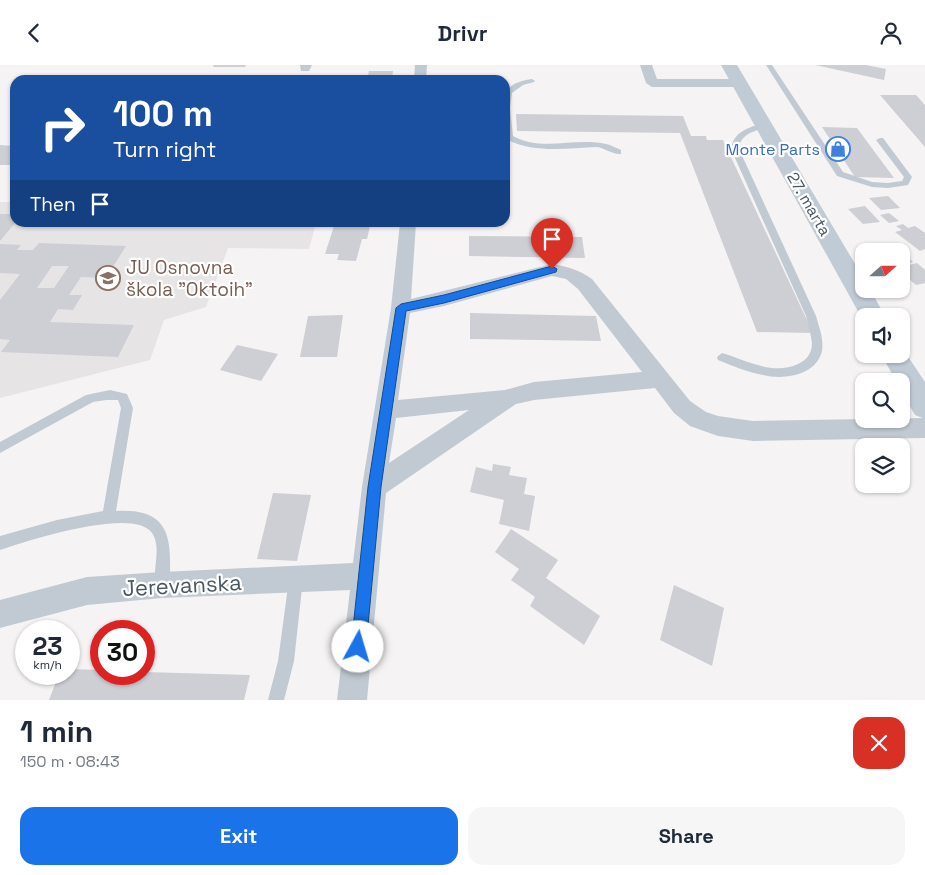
<!DOCTYPE html>
<html lang="en">
<head>
<meta charset="utf-8">
<style>
	:root { --surface:#fff; --page:#f6f6f7; --text:#1f2937; --muted:#747a83; --accent:#1a73e8 }
	body { margin:0; font-family:"Space Grotesk",sans-serif; background:var(--page); color:var(--text); height:100vh; display:flex; flex-direction:column; font-size:19px; white-space:nowrap }
	* { box-sizing:border-box; margin:0 }
	p { font-size:16px; color:var(--muted) }
	.icon { flex:none; width:28px; height:28px; fill:none; stroke:currentColor; stroke-width:2; stroke-linecap:round; stroke-linejoin:round }
	.map { position:relative; height:635px; overflow:hidden }
	.details { display:flex; flex-direction:column; background:var(--surface); flex:1 }
	.details>* { flex:none }
	.guide { position:absolute; left:10px; top:10px; width:500px; height:152px; border-radius:15px; box-shadow:0 1px 4px #0004; background:#1a4fa0; color:#fff; overflow:hidden }
	.needle { width:32px; rotate:69deg }
	.buttons { position:absolute; left:855px; top:178px; display:grid; gap:10px }
	.buttons a { display:grid; place-items:center; width:55px; height:55px; border-radius:10px; background:var(--surface); box-shadow:0 1px 4px #0004; font-size:25px }
	.speed { position:absolute; left:15px; top:555px; display:flex; gap:10px; font-size:25px; font-weight:700; text-align:center }
	.speed>* { display:grid; place-content:center; width:65px; height:65px; border-radius:50%; background:var(--surface); box-shadow:0 1px 4px #0004; line-height:1 }
	.speed small { font-size:12px; font-weight:400 }
	.speed .limit { border:8px solid #d22; background:#fff; color:#111 }
	.pin { position:absolute; display:grid; place-items:center; width:42px; height:42px; color:#fff; margin:-51px -21px; border-radius:50% 50% 50% 0; rotate:-45deg; box-shadow:0 0 5px #0007 }
	.pin .icon { rotate:45deg }
	.me { position:absolute; width:55px; margin:-28px; rotate:6deg; stroke-linejoin:round; filter:drop-shadow(0 0 4px #0008) }
	.turn { display:flex; align-items:center; gap:18px; height:105px; padding:0 20px; font-size:22px }
	.turn .icon { width:65px; height:65px; stroke-width:2.5 }
	.turn b { display:block; font-size:35px; line-height:42px }
	.then { display:flex; align-items:center; height:48px; padding:0 20px; background:#0003; gap:10px; font-size:19px }
	.round { display:grid; place-items:center; flex:none; width:52px; height:52px; border-radius:15px; background:var(--page) }
	.summary { display:flex; align-items:center; justify-content:space-between; height:85px; padding:0 20px }
	h1 { font-size:30px; font-weight:700; line-height:38px }
	.primary-button { display:flex; gap:10px; margin-top:auto; padding:10px 20px }
	.primary-button a { flex:1; height:58px; border-radius:15px; background:var(--accent); color:#fff; font-size:20px; font-weight:700; line-height:58px; text-align:center }
	.primary-button a+a { background:var(--page); color:var(--text) }
	header { display:flex; justify-content:space-between; align-items:center; height:65px; padding:0 20px; background:var(--surface); font-size:22px; font-weight:700 }
	.map>svg:first-child { display:block }
	.education { fill:#e6e4e5 }
	.building { fill:#cdcfd5; fill-rule:evenodd }
	.lines { fill:none; stroke-linecap:round; stroke-linejoin:round }
	.lane { fill:#c1cad2; fill-rule:evenodd }
	.street { fill:#c1cad2; fill-rule:evenodd }
	.secondary { fill:#c1cbd6; fill-rule:evenodd }
	.route { fill:#1a73e8; stroke:#114b97 }
	.labels { text-anchor:middle; dominant-baseline:central; stroke-width:4.5; stroke-linejoin:round; paint-order:stroke }
	.far-shop-label { font-size:16px; fill:#366cbe; stroke:#fff; text-anchor:end }
	.far-street-label { font-size:16px; fill:#4a5661; stroke:#fff }
	.education-label { font-size:19px; fill:#785e54; stroke:#fff; text-anchor:start }
	.near-street-label { font-size:22px; fill:#4a5661; stroke:#fff }
</style>
</head>
<body>
<header><svg class="icon" aria-label="back" viewBox="0 0 24 24"><path d="M15 5l-7 7 7 7"/></svg>Drivr<svg class="icon" aria-label="person" viewBox="0 0 24 24"><circle cx="12" cy="8" r="4"/><path d="M4 21q1-7 8-7t8 7"/></svg></header>
<div class="map">
<svg width="925" height="635" viewBox="0 0 925 635">
	<rect width="100%" height="100%" fill="#f5f3f3"/>
	<!-- education -->
	<path class="education" d="M0,137H15V158H316L309,184L228,183L206,242L164,255L150,295L0,333Z"/>
	<!-- building -->
	<g class="building">
		<path d="M214,0H246L245,2H213Z"/>
		<path d="M815,0H866L886,4L884,15Z"/>
		<path d="M369,6H393L392,15H367Z"/>
		<path d="M468,10L489,11V15H468Z"/>
		<path d="M880,30H916L925,40V82Z"/>
		<path d="M516,49L683,51L691,71H706L707,75H723L813,268L757,267L680,68L517,66Z"/>
		<path d="M822,62L857,63L894,113L855,112Z"/>
		<path d="M0,80L15,81V100H0Z"/>
		<path d="M888,131L900,143L881,145L869,133Z"/>
		<path d="M865,141L880,157L863,159L848,144Z"/>
		<path d="M889,148L899,156L889,158L880,150Z"/>
		<path d="M0,149H15V158L0,176Z"/>
		<path d="M335,158H365V160L370,161L367,174H362L356,196L337,195L339,189H325Z"/>
		<path d="M903,159L908,163L915,161L925,168V184L920,186L895,167L902,165L896,161Z"/>
		<path d="M469,171L582,172L585,193L469,191Z"/>
		<path d="M39,178L126,181L106,213L81,212L69,230H82L73,245L58,244L50,257L134,260L118,292L1,287L10,275L0,274V235L20,209L0,208V179L21,180L17,185H33ZM52,201H69L54,223H37Z"/>
		<path d="M891,178L901,186H867L865,185Z"/>
		<path d="M901,187L913,197L901,200Z"/>
		<path d="M917,198L925,205V218L916,220L901,207V202Z"/>
		<path d="M470,248L596,251L601,276L470,274Z"/>
		<path d="M343,250L337,292H300L308,251Z"/>
		<path d="M237,280L278,289L261,316L220,305Z"/>
		<path d="M493,399L511,402L509,410L527,413L524,429L535,431L529,466L499,459L504,435L470,427L476,402L492,406Z"/>
		<path d="M273,428L311,430L297,496L257,494Z"/>
		<path d="M511,464L558,495L546,513L600,551L584,580L530,541L535,532L511,515L519,504L495,487Z"/>
		<path d="M674,520L724,543L712,601L660,575Z"/>
		<path d="M69,604L101,605V609H144V607L250,610L244,635H49L59,609H69Z"/>
	</g>
	<g class="lines">
		<!-- lane -->
		<g class="lane">
			<path d="M766,0H772L843,107L872,117L888,118L902,116L904,112L876,75L880,73H883L912,112L908,120L888,123L872,122L837,111Z"/>
			<path d="M532,14L535,16L534,17L523,20L512,28L510,43L513,71C542,87 575,72 606,79C611,80 616,83 621,85V89C613,90 605,83 597,82C567,83 534,89 506,74C504,66 505,57 505,49C505,25 506,18 532,14Z"/>
			<path d="M764,58H767V62C754,66 740,69 739,84L816,251C819,262 824,274 822,286C816,311 783,315 763,310C747,307 733,301 718,295L717,292L722,288C746,295 773,311 798,299C807,295 812,288 812,278C811,269 808,260 806,251L731,84C733,67 749,62 764,58Z"/>
			<path d="M110,325L127,329L133,343L116,446C153,444 170,456 170,494C170,504 171,516 167,525L162,527L157,525C150,508 163,484 152,468C134,441 27,476 0,485V471L57,455L103,446L121,343L118,335H106L93,337L0,388V377L86,330Z"/>
			<path d="M296,507L301,509L303,514L294,596L284,635H268L278,596L289,514L291,509Z"/>
		</g>
		<!-- street -->
		<g class="street">
			<path d="M300,0H312L309,6H301Z"/>
			<path d="M415,0H427L426,15H414Z"/>
			<path d="M640,0H652L657,14H739L745,18L739,22H652L646,18Z"/>
			<path d="M400,158H416L411,234L552,199C569,202 577,204 592,214L690,336L706,347L718,351L753,356L925,353V373L753,376L718,371L690,361L674,348L655,323L534,335L516,339L386,428L367,635H337L350,525L162,533L87,540L0,563V535L87,512L162,507L353,498L362,422L391,243ZM552,211L566,214L578,224L642,307L534,317L505,325L398,335L410,248L444,241ZM469,345L389,398L396,353Z"/>
		</g>
		<!-- secondary -->
		<g class="secondary">
			<path d="M721,0H737L864,214V224H870L885,251H864V257Z"/>
			<path d="M901,281L925,317V354L915,350L901,326V316H896L881,289H901Z"/>
		</g>
	</g>
	<!-- route -->
	<path class="route" d="M552,201L557,204L556,207L444,238L406,246L381,422L366,582L364,587L358,590L353,587L351,582L368,422L396,243L401,239L444,230Z"/>
	<!-- icons -->
	<defs>
		<symbol id="shop-ring" viewBox="-11 -11 22 22"><circle r="9.5" fill="#fff" stroke="#3f7fe0" stroke-width="1.5"/><path d="M-5-2.5h2.3a2.7 3.5 0 0 1 5.4 0H5L5.5 6h-11ZM-1.5-2.5h3a1.5 2.3 0 0 0-3 0Z" fill="#3f7fe0"/></symbol>
		<symbol id="school-ring" viewBox="-11 -11 22 22"><circle r="9.5" fill="#fff" stroke="#8d6e63" stroke-width="1.5"/><path d="M0-5L7-2L0 1L-7-2ZM-4 1L0 2.5L4 1V4Q0 6-4 4Z" fill="#8d6e63"/></symbol>
	</defs>
	<g fill-rule="evenodd">
		<use href="#shop-ring" x="824" y="70" width="28" height="28"/>
		<use href="#school-ring" x="94" y="199" width="28" height="28"/>
	</g>
	<g class="labels">
		<!-- far-shop labels -->
		<g class="far-shop-label">
			<text x="820" y="84">Monte Parts</text>
		</g>
		<!-- far-street labels -->
		<g class="far-street-label">
			<text transform="translate(809 139) rotate(60)">27. marta</text>
		</g>
		<!-- education labels -->
		<g class="education-label">
			<text x="126" y="202">JU Osnovna<tspan x="126" dy="22">škola "Oktoih"</tspan></text>
		</g>
		<!-- near-street labels -->
		<g class="near-street-label">
			<text transform="translate(182 520) rotate(-3)">Jerevanska</text>
		</g>
	</g>
</svg>
<div class="buttons">
<a><svg class="needle" viewBox="-14 -14 28 28"><path d="M0-13l5 13h-10z" fill="#e53935"/><path d="M0 13l5-13h-10z" fill="#747a83"/></svg></a>
<a><svg class="icon" aria-label="sound" viewBox="0 0 24 24"><path d="M4 9h4l5-4v14l-5-4H4zM17 9q2 3 0 6"/></svg></a>
<a><svg class="icon" aria-label="search" viewBox="0 0 24 24"><circle cx="10" cy="10" r="6"/><path d="M15 15l6 6"/></svg></a>
<a><svg class="icon" aria-label="layers" viewBox="0 0 24 24"><path d="M12 4l9 5-9 5-9-5zM3 14l9 5 9-5"/></svg></a>
</div>
<div class="speed"><div>23<small>km/h</small></div><div class="limit">30</div></div>
<div class="pin" style="left:552px;top:204px;background:#d93025"><svg class="icon" aria-label="arrive" viewBox="0 0 24 24"><path d="M6 21V4h12l-3 4 3 4H6"/></svg></div>
<svg class="me" style="left:358px;top:582px" viewBox="-20 -20 40 40"><circle r="19" fill="#fff"/><path d="M0-13L10 11 0 6-10 11z" fill="#1a73e8"/></svg>
<div class="guide">
<div class="turn"><svg class="icon" aria-label="right" viewBox="0 0 24 24"><path d="M7 20v-9h11M14 6l5 5-5 5"/></svg><div><b>100 m</b>Turn right</div></div>
<div class="then">Then<svg class="icon" aria-label="arrive" viewBox="0 0 24 24"><path d="M6 21V4h12l-3 4 3 4H6"/></svg></div>
</div>
</div>
<section class="details">
<div class="summary"><div><h1>1 min</h1><p>150 m · 08:43</p></div><a class="round" style="background:#d93025;color:#fff"><svg class="icon" aria-label="close" viewBox="0 0 24 24"><path d="M6 6l12 12M18 6L6 18"/></svg></a></div>
<div class="primary-button"><a>Exit</a><a>Share</a></div>
</section>
</body>
</html>
